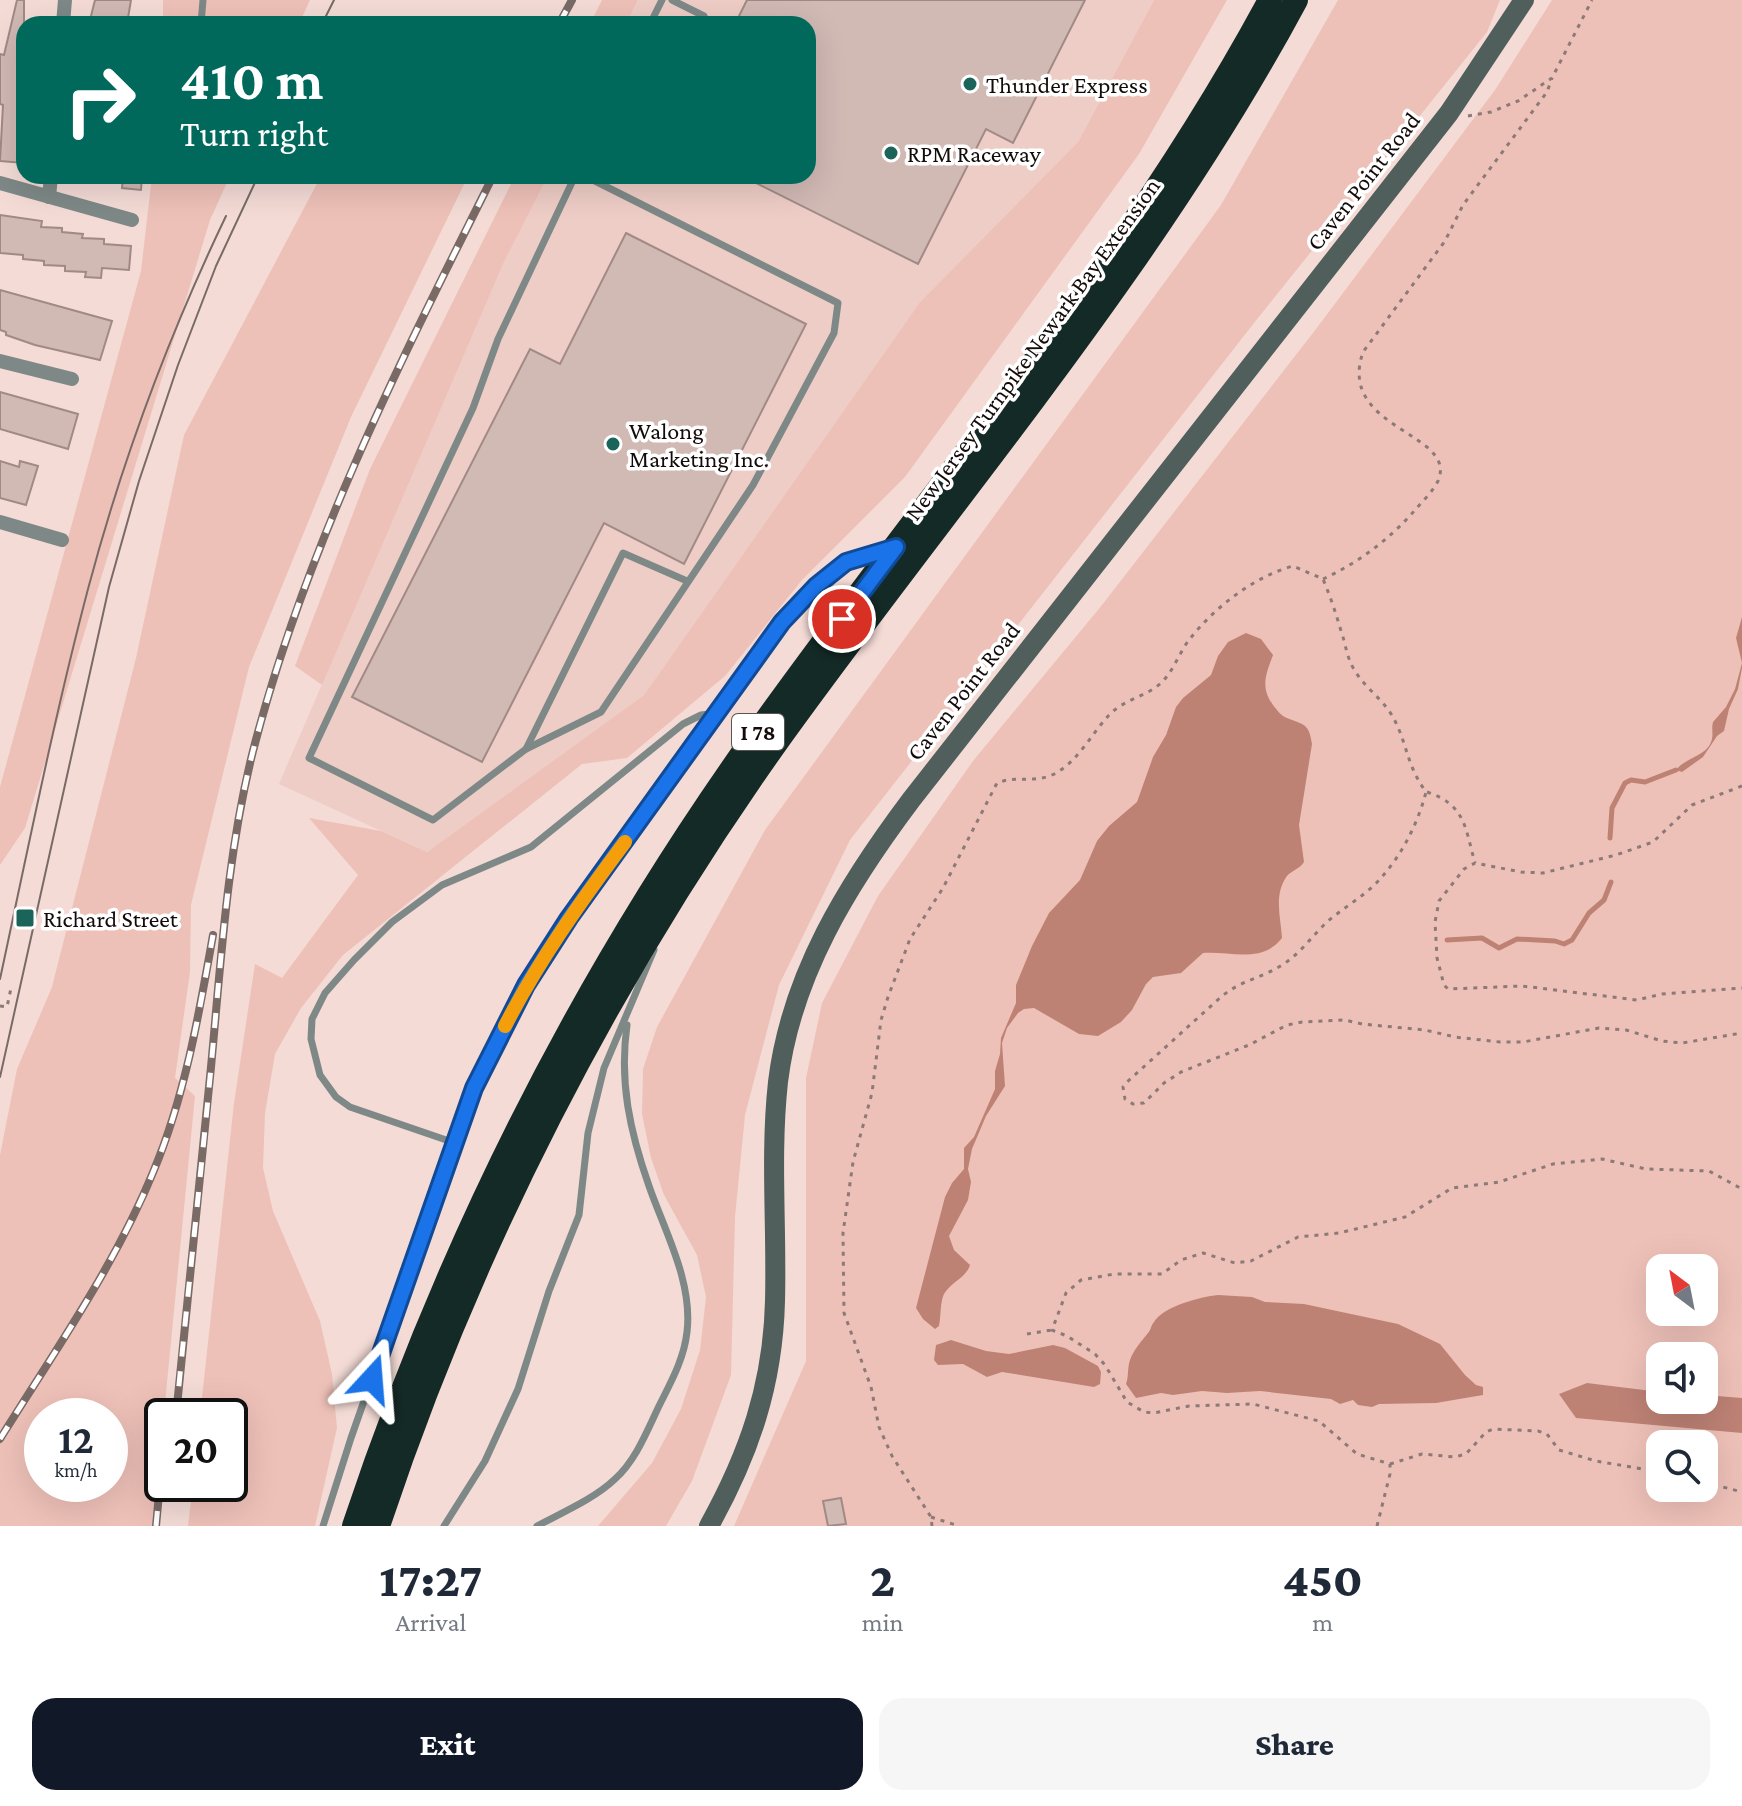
<!DOCTYPE html>
<html lang="en">
<head>
<meta charset="utf-8">
<style>
	:root { --surface:#fff; --page:#f6f6f7; --text:#1f2937; --muted:#747a83; --accent:#111827 }
	body { margin:0; font-family:"Crimson Pro",serif; background:var(--page); color:var(--text); height:100vh; display:flex; flex-direction:column; font-size:30px; white-space:nowrap }
	* { box-sizing:border-box; margin:0 }
	p { font-size:26px; color:var(--muted) }
	.icon { flex:none; width:44px; height:44px; fill:none; stroke:currentColor; stroke-width:2; stroke-linecap:round; stroke-linejoin:round }
	.map { position:relative; height:1526px; overflow:hidden }
	.drawer { display:flex; flex-direction:column; background:var(--surface); flex:1 }
	.drawer>* { flex:none }
	.banner { position:absolute; left:16px; top:16px; width:800px; height:168px; border-radius:24px; box-shadow:0 8px 32px #0002; background:#00695c; color:#fff; overflow:hidden }
	.needle { width:52px; rotate:328deg }
	.tools { position:absolute; left:1646px; top:1254px; display:grid; gap:16px }
	.tools a { display:grid; place-items:center; width:72px; height:72px; border-radius:16px; background:var(--surface); box-shadow:0 8px 32px #0002; font-size:40px }
	.speed { position:absolute; left:24px; top:1398px; display:flex; gap:16px; font-size:40px; font-weight:700; text-align:center }
	.speed>* { display:grid; place-content:center; width:104px; height:104px; border-radius:50%; background:var(--surface); box-shadow:0 8px 32px #0002; line-height:1 }
	.speed small { font-size:20px; font-weight:400 }
	.speed .limit { border:4px solid #111; border-radius:12px; background:#fff; color:#111 }
	.pin { position:absolute; display:grid; place-items:center; width:68px; height:68px; color:#fff; margin:-34px; border:4px solid #fff; border-radius:50%; box-shadow:0 2px 8px #0007 }
	.me { position:absolute; width:88px; margin:-44px; rotate:19deg; stroke-linejoin:round; filter:drop-shadow(0 0 6px #0008) }
	.turn { display:flex; align-items:center; gap:28px; height:168px; padding:0 32px; font-size:36px }
	.turn .icon { width:104px; height:104px; stroke-width:2.5 }
	.turn b { display:block; font-size:56px; line-height:68px }
	.eta { display:flex; justify-content:space-evenly; align-items:center; height:136px; text-align:center }
	.eta b { font-size:48px; font-weight:800; line-height:56px }
	.cta { display:flex; gap:16px; margin-top:auto; padding:16px 32px }
	.cta a { flex:1; height:92px; border-radius:24px; background:var(--accent); color:#fff; font-size:32px; font-weight:800; line-height:92px; text-align:center }
	.cta a+a { background:var(--page); color:var(--text) }
	.map>svg:first-child { display:block }
	.built { fill:#eecdc6 }
	.green { fill:#eec1b8; fill-rule:evenodd }
	.water { fill:#be8275 }
	.lines { fill:none; stroke-linecap:round; stroke-linejoin:round }
	.stream { stroke:#be8275; stroke-width:5 }
	.building { fill:#d1b9b4; stroke:#a18a85; stroke-width:2 }
	.path { stroke:#8b7a77; stroke-width:3; stroke-dasharray:4 6; stroke-linecap:butt }
	.lane { stroke:#7e8987; stroke-width:7 }
	.street { stroke:#7e8987; stroke-width:14 }
	.secondary { stroke:#505f5c; stroke-width:20 }
	.highway { stroke:#142a26; stroke-width:24 }
	.tram { stroke:#796a66; stroke-width:2 }
	.rail-casing { stroke:#796a66; stroke-width:8 }
	.rail { stroke:#fff; stroke-width:5; stroke-dasharray:15; stroke-linecap:butt }
	.route-casing { stroke:#114b97; stroke-width:20 }
	.route { stroke:#1a73e8; stroke-width:14 }
	.slow { stroke:#f59e0b; stroke-width:14 }
	.poi-dot { fill:#1b6459; stroke:#fff; stroke-width:3 }
	.labels { text-anchor:middle; dominant-baseline:central; stroke-width:7; stroke-linejoin:round; paint-order:stroke }
	.shield { fill:#fff; stroke:#5a5453; stroke-width:2 }
	.shield-label { font-size:22px; font-weight:bold; fill:#130b09 }
	.poi-label { font-size:24px; fill:#130b09; stroke:#fff; text-anchor:start }
	.street-label { font-size:24px; fill:#130b09; stroke:#fff }
</style>
</head>
<body>
<div class="map">
<svg width="1742" height="1526" viewBox="0 0 1742 1526">
	<rect width="100%" height="100%" fill="#f4dbd6"/>
	<!-- built -->
	<path class="built" d="M638,0H1154L1078,142L920,302L644,695L427,852L279,784L504,262L548,176H808V24H626Z"/>
	<!-- green -->
	<g class="green">
		<path d="M163,0H310L299,24H163Z"/>
		<path d="M602,0H638L626,24H590Z"/>
		<path d="M1154,0H1227L1139,154L905,477L802,580L725,676L627,758L582,764L343,955L301,1008L275,1054L265,1113L263,1168L273,1211L320,1321L332,1374L337,1428L315,1526H188L193,1484H230V1416H200L234,1103L255,964L282,978L358,875L309,818L381,831L427,852L644,695L920,302L1078,142Z"/>
		<path d="M1338,0H1500L1487,32L1254,323L850,840L779,985L745,1115L735,1217L731,1375L692,1481L666,1526H598L652,1463L681,1409L700,1350L706,1297L697,1255L664,1195L651,1158L642,1114L643,1069L657,1027L765,830L1221,205Z"/>
		<path d="M1552,0H1742V1526H734L806,1361V1078L822,1003L878,896L973,761L1102,605L1316,329L1495,90ZM1660,1268H1704V1312H1660ZM1660,1356H1704V1400H1660ZM1660,1444H1704V1488H1660Z"/>
		<path d="M152,176H230L210,220L25,828L0,865V787L141,271Z"/>
		<path d="M321,176H468L351,417L249,667L191,905L190,972L175,1078L195,1096L153,1526H0V1155L17,1069L52,987L57,967L136,658L184,435ZM110,1416V1484H42V1416Z"/>
		<path d="M515,176H548L504,262L322,685L295,666L370,469Z"/>
	</g>
	<!-- water -->
	<g class="water">
		<path d="M1742,617V668L1738,689L1729,709L1724,731L1717,736L1703,757L1682,772L1676,770C1685,758 1706,756 1711,742C1714,735 1711,729 1713,722L1726,707L1735,689L1742,663L1736,638Z"/>
		<path d="M1246,633L1261,639L1273,655C1266,674 1260,687 1273,705C1277,710 1281,716 1287,718C1304,725 1309,723 1312,744L1299,825L1304,862C1299,870 1289,871 1285,879C1274,897 1281,919 1282,938C1262,964 1230,951 1203,953L1181,973L1153,977L1146,984L1132,1010L1121,1022L1098,1036L1079,1034L1034,1008L1024,1009L1018,1013L1007,1028L1002,1043L1005,1086L986,1116L972,1149L968,1169L971,1182L968,1200L949,1236L954,1250L970,1265C966,1278 951,1282 944,1294C940,1302 941,1316 939,1326L935,1329L923,1319L916,1308L945,1197L952,1183L964,1169V1148L974,1137L995,1089V1071L1000,1054L1001,1038L1016,1003V985L1032,946L1049,913L1080,880L1097,841L1109,826L1137,802L1153,757L1166,735L1176,707L1183,698L1211,675L1218,656L1228,642Z"/>
		<path d="M1218,1295L1252,1297L1265,1302L1304,1304L1398,1324L1440,1344L1465,1375L1476,1385L1483,1387V1395L1436,1403L1379,1404L1372,1407L1358,1405L1353,1400L1340,1404L1331,1399L1260,1391L1227,1393L1202,1391L1173,1395L1161,1393L1136,1398L1126,1384C1129,1376 1127,1369 1130,1360C1134,1349 1141,1342 1148,1333C1151,1330 1151,1325 1154,1322C1164,1306 1200,1297 1218,1295Z"/>
		<path d="M951,1340L986,1351L1009,1354L1053,1345L1065,1348L1098,1366L1101,1372L1100,1384L1094,1387L1002,1372L987,1377L963,1364L938,1365L934,1360L936,1345Z"/>
		<path d="M1587,1383L1660,1392V1400H1704V1395L1742,1398V1433L1576,1418L1559,1394Z"/>
	</g>
	<g class="lines">
		<!-- stream -->
		<g class="stream">
			<path d="M1610,838L1612,808L1625,783L1631,780L1645,782L1676,770"/>
			<path d="M1447,940L1482,938L1499,948L1517,939L1555,941L1564,944L1572,940L1589,913L1604,900L1611,882"/>
		</g>
	</g>
	<!-- building -->
	<g class="building">
		<path d="M17,0H24V163L0,161L3,105L0,104V54L4,55Z"/>
		<path d="M95,0H131L127,24H89Z"/>
		<path d="M747,0H1085L1013,143L986,129L918,264L742,176H808V24H735Z"/>
		<path d="M123,176H142L141,190L122,188Z"/>
		<path d="M0,215L42,221L41,227L62,228V232L83,234L82,238L104,239V244L131,246L129,270L102,268L101,278L85,277L86,272L65,271V266L44,265V261L23,259V255L0,253Z"/>
		<path d="M626,233L806,324L684,564L604,523L482,762L352,697L530,349L560,364Z"/>
		<path d="M0,290L112,321L100,360L35,345L6,335V332L0,330Z"/>
		<path d="M0,392L78,414L68,449L0,429Z"/>
		<path d="M0,461L19,467L20,461L38,466L26,505L0,498Z"/>
		<path d="M841,1498L846,1524L828,1526L823,1501Z"/>
	</g>
	<g class="lines">
		<!-- path -->
		<g class="path">
			<path d="M1468,116L1491,112L1518,101L1552,78L1592,0"/>
			<path d="M1323,579C1358,563 1390,539 1415,510C1423,501 1433,491 1438,481C1459,432 1336,430 1363,352L1445,241L1463,205L1547,92L1552,78"/>
			<path d="M1742,786L1692,805L1653,842L1616,855L1543,873L1521,872L1475,863L1464,869L1439,901L1435,922L1437,958L1444,985L1448,989L1522,986L1637,1000L1662,994L1742,988"/>
			<path d="M1427,792C1466,805 1465,828 1475,863"/>
			<path d="M0,1006L7,1007L11,988"/>
			<path d="M1027,1334L1052,1330"/>
			<path d="M1390,1464L1422,1454L1455,1457L1466,1454L1486,1432L1493,1429L1538,1431L1547,1434L1559,1450L1596,1461L1660,1472"/>
			<path d="M1704,1482L1742,1492"/>
			<path d="M931,1517L959,1526"/>
			<path d="M932,1526L931,1517L892,1456L879,1427L871,1387L844,1313L843,1233L853,1162L872,1093L881,1020L888,997L910,939L943,888L997,783C1016,775 1037,784 1056,773C1079,760 1092,733 1110,714C1125,699 1148,696 1162,682C1174,670 1179,653 1189,640C1214,608 1253,577 1293,566L1323,579C1330,596 1336,613 1341,631C1346,645 1347,659 1355,671C1366,689 1385,701 1394,719C1408,746 1406,764 1426,792C1418,823 1402,855 1380,879C1365,896 1344,907 1327,922C1312,936 1300,954 1282,965C1262,978 1242,980 1222,996L1127,1082L1123,1087L1125,1099L1133,1104L1144,1103L1164,1083L1181,1072L1249,1045L1287,1025L1302,1022L1345,1020L1362,1024L1425,1030L1455,1037L1500,1042H1523L1599,1028L1626,1030L1662,1041L1682,1043L1742,1033"/>
			<path d="M1377,1526L1390,1474V1464L1357,1454L1319,1421L1253,1404L1189,1406L1154,1413L1144,1412L1127,1402L1105,1365L1095,1354L1067,1336L1052,1330L1066,1293L1081,1280L1114,1274H1162L1181,1260L1203,1253L1235,1263L1251,1261L1298,1237L1339,1233L1405,1217L1452,1188L1499,1182L1553,1164L1602,1159L1646,1169L1709,1171L1742,1189"/>
		</g>
		<!-- lane -->
		<g class="lane">
			<path d="M672,0L704,16L707,24"/>
			<path d="M201,24L203,0"/>
			<path d="M650,24L662,0"/>
			<path d="M575,176L498,339L473,408L309,758L433,820L526,749L601,712L753,485L834,333L838,303L585,176"/>
			<path d="M526,749L623,553L687,581"/>
			<path d="M455,1143L350,1107L336,1097L320,1075L311,1039L312,1019L325,993L354,960L392,922L442,885L531,847L683,724L701,715L717,713"/>
			<path d="M323,1526L351,1438L474,1088L526,985L569,918L782,622L816,586L846,562L882,551"/>
			<path d="M444,1526L485,1461L518,1389L549,1291L579,1215L588,1133L604,1068L654,950"/>
			<path d="M537,1526C563,1512 594,1499 615,1479C636,1460 647,1431 659,1406C671,1382 684,1359 687,1332C693,1282 665,1232 649,1186C630,1132 619,1082 627,1025"/>
		</g>
		<!-- street -->
		<g class="street">
			<path d="M63,24L65,0"/>
			<path d="M0,183L132,220"/>
			<path d="M49,197L51,176"/>
			<path d="M0,361L72,379"/>
			<path d="M0,522L62,540"/>
		</g>
		<!-- secondary -->
		<path class="secondary" d="M709,1526C749,1454 773,1385 775,1301C777,1228 770,1155 778,1082C791,975 848,884 911,800L1449,113L1524,0"/>
		<!-- highway -->
		<g class="highway">
			<path d="M354,1526C446,1250 577,988 745,750C921,500 1125,270 1270,0"/>
			<path d="M378,1526C471,1245 609,977 781,736C956,493 1154,265 1296,0"/>
		</g>
		<!-- tram -->
		<g class="tram">
			<path d="M322,24L334,0"/>
			<path d="M0,979C28,849 54,718 88,589C122,461 169,335 226,216"/>
			<path d="M0,1077L109,587L139,481L178,365L216,266L258,176"/>
		</g>
		<defs>
			<g id="rail">
				<path d="M559,24L572,0"/>
				<path d="M176,1416C187,1300 200,1183 211,1067C221,961 227,854 253,751C305,549 400,362 493,176"/>
				<path d="M0,1439C54,1352 115,1266 154,1170C185,1096 199,1014 213,935"/>
				<path d="M156,1526L162,1462"/>
			</g>
		</defs>
		<!-- rail casing -->
		<use href="#rail" class="rail-casing"/>
		<!-- rail -->
		<use href="#rail" class="rail"/>
	</g>
	<g class="lines">
		<defs>
			<path id="route" d="M372,1379L474,1088L526,985L569,918L782,622L816,586L846,562L896,547L842,619"/>
		</defs>
		<!-- route casing -->
		<use href="#route" class="route-casing"/>
		<!-- route -->
		<use href="#route" class="route"/>
		<!-- slow -->
		<path class="slow" d="M505,1026C539,960 581,901 625,842"/>
	</g>
	<!-- markers -->
	<g class="poi-dot">
		<circle cx="970" cy="84" r="8"/>
		<circle cx="891" cy="153" r="8"/>
		<circle cx="613" cy="444" r="8"/>
		<rect x="15" y="908" width="20" height="20" rx="4"/>
	</g>
	<g class="labels">
		<!-- shield labels -->
		<rect class="shield" x="732" y="714" width="52" height="36" rx="6"/>
		<g class="shield-label">
			<text x="758" y="732">I 78</text>
		</g>
		<!-- poi labels -->
		<g class="poi-label">
			<text x="986" y="84">Thunder Express</text>
			<text x="907" y="153">RPM Raceway</text>
			<text x="629" y="430">Walong<tspan x="629" dy="28">Marketing Inc.</tspan></text>
			<text x="43" y="918">Richard Street</text>
		</g>
		<!-- street labels -->
		<g class="street-label">
			<text transform="translate(1363 181) rotate(-52)">Caven Point Road</text>
			<text transform="translate(1032 349) rotate(-54)">New Jersey Turnpike Newark Bay Extension</text>
			<text transform="translate(963 691) rotate(-52)">Caven Point Road</text>
		</g>
	</g>
</svg>
<div class="tools">
<a><svg class="needle" viewBox="-14 -14 28 28"><path d="M0-13l5 13h-10z" fill="#e53935"/><path d="M0 13l5-13h-10z" fill="#747a83"/></svg></a>
<a><svg class="icon" aria-label="sound" viewBox="0 0 24 24"><path d="M4 9h4l5-4v14l-5-4H4zM17 9q2 3 0 6"/></svg></a>
<a><svg class="icon" aria-label="search" viewBox="0 0 24 24"><circle cx="10" cy="10" r="6"/><path d="M15 15l6 6"/></svg></a>
</div>
<div class="speed"><div>12<small>km/h</small></div><div class="limit">20</div></div>
<div class="pin" style="left:842px;top:619px;background:#d93025"><svg class="icon" aria-label="arrive" viewBox="0 0 24 24"><path d="M6 21V4h12l-3 4 3 4H6"/></svg></div>
<svg class="me" style="left:372px;top:1379px" viewBox="-20 -20 40 40"><path d="M0-17L14 15 0 8-14 15z" fill="#1a73e8" stroke="#fff" stroke-width="4"/></svg>
<div class="banner">
<div class="turn"><svg class="icon" aria-label="right" viewBox="0 0 24 24"><path d="M7 20v-9h11M14 6l5 5-5 5"/></svg><div><b>410 m</b>Turn right</div></div>
</div>
</div>
<section class="drawer">
<div class="eta">
<div><b>17:27</b><p>Arrival</p></div>
<div><b>2</b><p>min</p></div>
<div><b>450</b><p>m</p></div>
</div>
<div class="cta"><a>Exit</a><a>Share</a></div>
</section>
</body>
</html>
